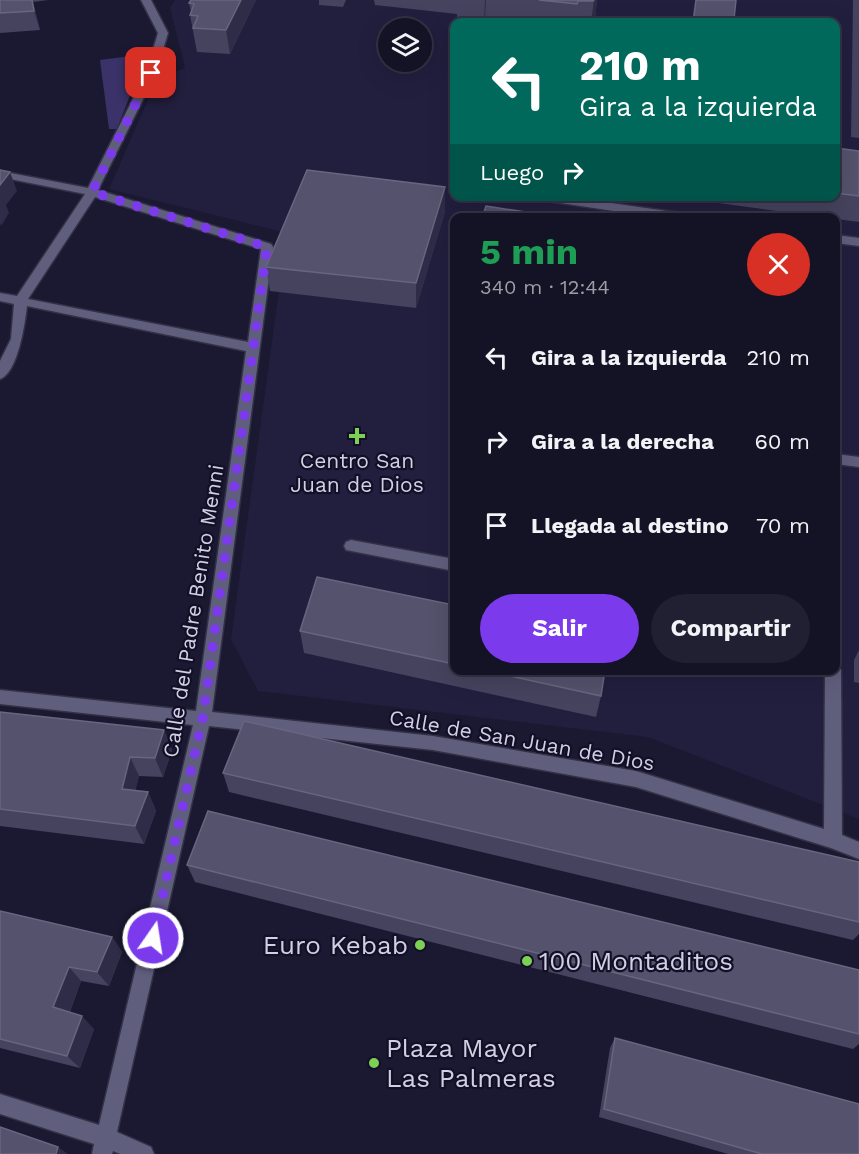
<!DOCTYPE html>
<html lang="es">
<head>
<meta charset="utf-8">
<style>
	:root { --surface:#141326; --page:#212032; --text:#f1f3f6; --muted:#9d9ea7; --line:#333243; --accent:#7c3aed }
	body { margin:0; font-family:"Work Sans",sans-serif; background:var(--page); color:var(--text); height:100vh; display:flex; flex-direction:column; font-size:22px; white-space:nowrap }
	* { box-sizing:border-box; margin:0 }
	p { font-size:20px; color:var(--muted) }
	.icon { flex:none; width:33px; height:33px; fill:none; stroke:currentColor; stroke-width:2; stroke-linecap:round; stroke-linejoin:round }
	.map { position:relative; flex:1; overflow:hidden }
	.panel { position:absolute; left:450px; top:213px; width:390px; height:462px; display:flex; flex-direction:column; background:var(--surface); border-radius:12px; box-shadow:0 6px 24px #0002,0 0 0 2px var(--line) }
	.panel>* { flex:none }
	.hud { position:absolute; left:450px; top:18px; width:390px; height:183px; border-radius:12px; box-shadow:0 6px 24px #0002,0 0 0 2px var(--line); background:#00695c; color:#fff; overflow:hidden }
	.fabs { position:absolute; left:378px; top:18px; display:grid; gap:12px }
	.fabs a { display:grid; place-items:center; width:54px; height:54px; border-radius:50%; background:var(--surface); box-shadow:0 6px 24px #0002,0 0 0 2px var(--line); font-size:30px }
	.pin { position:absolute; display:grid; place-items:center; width:51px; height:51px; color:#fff; margin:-26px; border-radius:12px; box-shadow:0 3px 9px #0006 }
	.me { position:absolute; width:66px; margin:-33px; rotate:13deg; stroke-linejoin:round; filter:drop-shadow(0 0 4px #0008) }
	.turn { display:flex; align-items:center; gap:21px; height:126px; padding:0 30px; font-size:27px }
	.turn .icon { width:78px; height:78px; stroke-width:2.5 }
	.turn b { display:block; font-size:42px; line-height:51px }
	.then { display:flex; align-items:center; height:57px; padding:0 30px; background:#0003; gap:12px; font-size:22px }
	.round { display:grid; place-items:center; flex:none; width:63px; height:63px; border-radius:32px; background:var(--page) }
	.headline { display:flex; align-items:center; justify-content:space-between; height:102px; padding:0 30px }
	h1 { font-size:36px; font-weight:700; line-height:45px; color:#1e9e55 }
	.primary-button { display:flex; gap:12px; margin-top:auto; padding:12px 30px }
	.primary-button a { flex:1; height:69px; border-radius:36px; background:var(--accent); color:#fff; font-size:24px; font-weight:700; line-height:69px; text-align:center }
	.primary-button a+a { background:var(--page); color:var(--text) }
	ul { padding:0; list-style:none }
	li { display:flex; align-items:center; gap:18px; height:84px; padding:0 30px }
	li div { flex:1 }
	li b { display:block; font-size:22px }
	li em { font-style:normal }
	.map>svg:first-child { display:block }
	.built { fill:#221e3e; fill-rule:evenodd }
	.green { fill:#3a3268 }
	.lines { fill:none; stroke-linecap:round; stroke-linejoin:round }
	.minor-casing { stroke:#333145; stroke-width:3 }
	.minor { fill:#605e7d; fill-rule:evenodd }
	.wall { fill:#45435e }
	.shaded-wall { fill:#2e2c46 }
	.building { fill:#54526c; stroke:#67667f; stroke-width:1.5 }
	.route { stroke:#7c3aed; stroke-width:10; stroke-dasharray:0 18 }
	.poi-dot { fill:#7cd155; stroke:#130f28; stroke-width:2 }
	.labels { text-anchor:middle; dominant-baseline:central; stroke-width:4.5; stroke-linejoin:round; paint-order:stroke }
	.poi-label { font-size:21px; fill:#d1d0e2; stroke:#130f28 }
	.street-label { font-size:21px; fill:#d1d0e2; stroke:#130f28 }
	.near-poi-label { font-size:26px; fill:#d1d0e2; stroke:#130f28; text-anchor:start }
</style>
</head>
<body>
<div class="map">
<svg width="859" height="1154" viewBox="0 0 859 1154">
	<rect width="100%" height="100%" fill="#1b1932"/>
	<!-- built -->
	<path class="built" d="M175,0H859V819L648,737L258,691L231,639L287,233L109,189L157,79L185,68L170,8ZM454,22H836V196H454ZM388,28H422V62H388ZM454,218H836V670H454Z"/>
	<!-- green -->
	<path class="green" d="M146,54L117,129H109L100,60Z"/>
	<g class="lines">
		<defs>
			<g id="minor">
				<path d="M141,0H151L168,33L156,73L98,190L271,244L273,247L212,712L433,736L636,771L824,829L825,670H836V664L841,670L842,835L859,842V859L831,848L636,787L433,750L209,726L117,1132L151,1147L154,1154H120L113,1151L112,1154H92L94,1144L0,1114V1094L99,1125L193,725L0,704V690L196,711L246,351L27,306C25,323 18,373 0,379V361L11,339L14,304L0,301V293L17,296L85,194L0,177V171L88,188L146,73L158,33ZM95,197L261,249L248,342L28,299Z"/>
				<path d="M529,196H562L688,214L693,218H660L534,199Z"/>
				<path d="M836,235L859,238V246L836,243Z"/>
				<path d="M836,454L859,457V467L836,464Z"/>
				<path d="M351,540L454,559V571L346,550L344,546L346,542Z"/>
			</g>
		</defs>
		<!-- minor casing -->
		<use href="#minor" class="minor-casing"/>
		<!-- minor -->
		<use href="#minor" class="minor"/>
	</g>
	<!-- wall -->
	<g class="wall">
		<path d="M0,0H48L33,2L40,30L0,33V35Z"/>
		<path d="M191,0H256L230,54L197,52L190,15L191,11L189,3Z"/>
		<path d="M319,0H346L343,7L319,5Z"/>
		<path d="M374,0H597L595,19L592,22H524L485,18L484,22L457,19V14L375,5Z"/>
		<path d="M853,0H859V138L851,137Z"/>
		<path d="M836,148L859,151V222L836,219V218H827L668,196H836Z"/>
		<path d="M445,187V212L416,308L270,291L266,267Z"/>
		<path d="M454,605V670H605L601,696L596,717L304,653L300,631Z"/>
		<path d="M859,650V683L854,682V660Z"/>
		<path d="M0,712L164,730L172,750L163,777L139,776L135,791L148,792L156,811L144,844L0,826Z"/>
		<path d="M223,773L859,862V934L853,940L229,792Z"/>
		<path d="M187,865L859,970V1044L853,1049L195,882Z"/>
		<path d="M0,911L112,937L122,952L109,986L81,981L70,1012L94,1029L80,1068L0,1048Z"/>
		<path d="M615,1038L859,1154H728L599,1117L610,1048Z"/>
	</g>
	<!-- shaded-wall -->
	<g class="shaded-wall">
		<path d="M32,0L36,14L40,30L34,11Z"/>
		<path d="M241,0H256L230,54L226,30Z"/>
		<path d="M485,0H486L485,18L484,22Z"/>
		<path d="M594,0H597L595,19L592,22H591Z"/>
		<path d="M10,172L17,191L6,205L9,213L1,226L0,223V185Z"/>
		<path d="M445,187V212L416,308V283Z"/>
		<path d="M164,730L172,750L163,777L155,758Z"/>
		<path d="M130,757L139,776L131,807L122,789Z"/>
		<path d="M148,792L156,811L144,844L135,826Z"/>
		<path d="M112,937L122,952L109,986L97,972Z"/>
		<path d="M69,967L81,981L67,1020L53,1007Z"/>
		<path d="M82,1016L94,1029L80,1068L67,1056Z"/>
		<path d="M58,1147L68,1154H56Z"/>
	</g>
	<!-- building -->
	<g class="building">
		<path d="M0,0H32L34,11L0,13Z"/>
		<path d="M191,0H241L226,30L193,28L198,16L190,15L194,4L189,3Z"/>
		<path d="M539,0H594L593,1H578L577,4Z"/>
		<path d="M696,0H736L734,19L761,22H693Z"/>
		<path d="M836,148L859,151V196L836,193Z"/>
		<path d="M0,170L10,172L0,185Z"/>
		<path d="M307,170L445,187L416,283L266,267Z"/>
		<path d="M486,206L565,218H482Z"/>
		<path d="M317,577L454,605V664L300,631Z"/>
		<path d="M483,670H605L601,696Z"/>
		<path d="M0,712L164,730L155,758L130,757L122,789L148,792L135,826L0,809Z"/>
		<path d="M244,721L859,862V922L223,773Z"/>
		<path d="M208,811L859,970V1034L187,865Z"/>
		<path d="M0,911L112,937L97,972L69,967L53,1007L82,1016L67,1056L0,1039Z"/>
		<path d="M615,1038L859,1104V1154H762L604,1109Z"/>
		<path d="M0,1127L58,1147L56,1154H0Z"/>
	</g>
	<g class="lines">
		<!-- route -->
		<path class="route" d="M151,73L92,192L267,247L203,717L153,938"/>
	</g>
	<!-- markers -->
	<g class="poi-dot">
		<path d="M354 427h6v6h6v6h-6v6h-6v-6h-6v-6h6z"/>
		<circle cx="420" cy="945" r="6"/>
		<circle cx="527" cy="961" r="6"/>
		<circle cx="374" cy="1063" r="6"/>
	</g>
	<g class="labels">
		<!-- poi labels -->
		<g class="poi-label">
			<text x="357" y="460">Centro San<tspan x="357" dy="24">Juan de Dios</tspan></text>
		</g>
		<!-- street labels -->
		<g class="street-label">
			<text transform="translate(193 611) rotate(-81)">Calle del Padre Benito Menni</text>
			<text transform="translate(522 740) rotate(10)">Calle de San Juan de Dios</text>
		</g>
		<!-- near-poi labels -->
		<g class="near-poi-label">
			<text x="408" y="945" text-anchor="end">Euro Kebab</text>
			<text x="539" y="961">100 Montaditos</text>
			<text x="386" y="1048">Plaza Mayor<tspan x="386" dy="30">Las Palmeras</tspan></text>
		</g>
	</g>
</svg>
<div class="fabs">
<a><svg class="icon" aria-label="layers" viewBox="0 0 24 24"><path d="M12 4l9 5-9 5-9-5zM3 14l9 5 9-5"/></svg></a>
</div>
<div class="pin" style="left:151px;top:73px;background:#d93025"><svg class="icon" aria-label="arrive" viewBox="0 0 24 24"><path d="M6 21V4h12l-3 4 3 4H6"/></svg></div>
<svg class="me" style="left:153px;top:938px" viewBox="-20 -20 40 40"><circle r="17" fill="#7c3aed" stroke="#fff" stroke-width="3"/><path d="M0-11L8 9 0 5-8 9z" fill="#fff"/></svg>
<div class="hud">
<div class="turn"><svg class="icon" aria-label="left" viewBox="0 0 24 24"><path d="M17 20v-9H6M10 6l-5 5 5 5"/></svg><div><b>210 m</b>Gira a la izquierda</div></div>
<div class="then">Luego<svg class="icon" aria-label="right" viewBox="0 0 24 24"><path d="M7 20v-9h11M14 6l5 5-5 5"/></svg></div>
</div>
<section class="panel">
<div class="headline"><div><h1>5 min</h1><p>340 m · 12:44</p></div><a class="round" style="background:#d93025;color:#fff"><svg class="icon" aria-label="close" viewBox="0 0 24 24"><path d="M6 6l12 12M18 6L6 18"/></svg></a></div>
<ul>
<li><svg class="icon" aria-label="left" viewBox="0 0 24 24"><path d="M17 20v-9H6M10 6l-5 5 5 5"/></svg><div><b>Gira a la izquierda</b></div><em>210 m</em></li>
<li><svg class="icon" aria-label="right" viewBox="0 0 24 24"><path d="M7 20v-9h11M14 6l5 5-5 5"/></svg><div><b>Gira a la derecha</b></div><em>60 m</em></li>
<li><svg class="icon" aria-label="arrive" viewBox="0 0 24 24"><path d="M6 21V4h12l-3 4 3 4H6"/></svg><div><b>Llegada al destino</b></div><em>70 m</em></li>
</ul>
<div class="primary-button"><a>Salir</a><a>Compartir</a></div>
</section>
</div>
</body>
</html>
